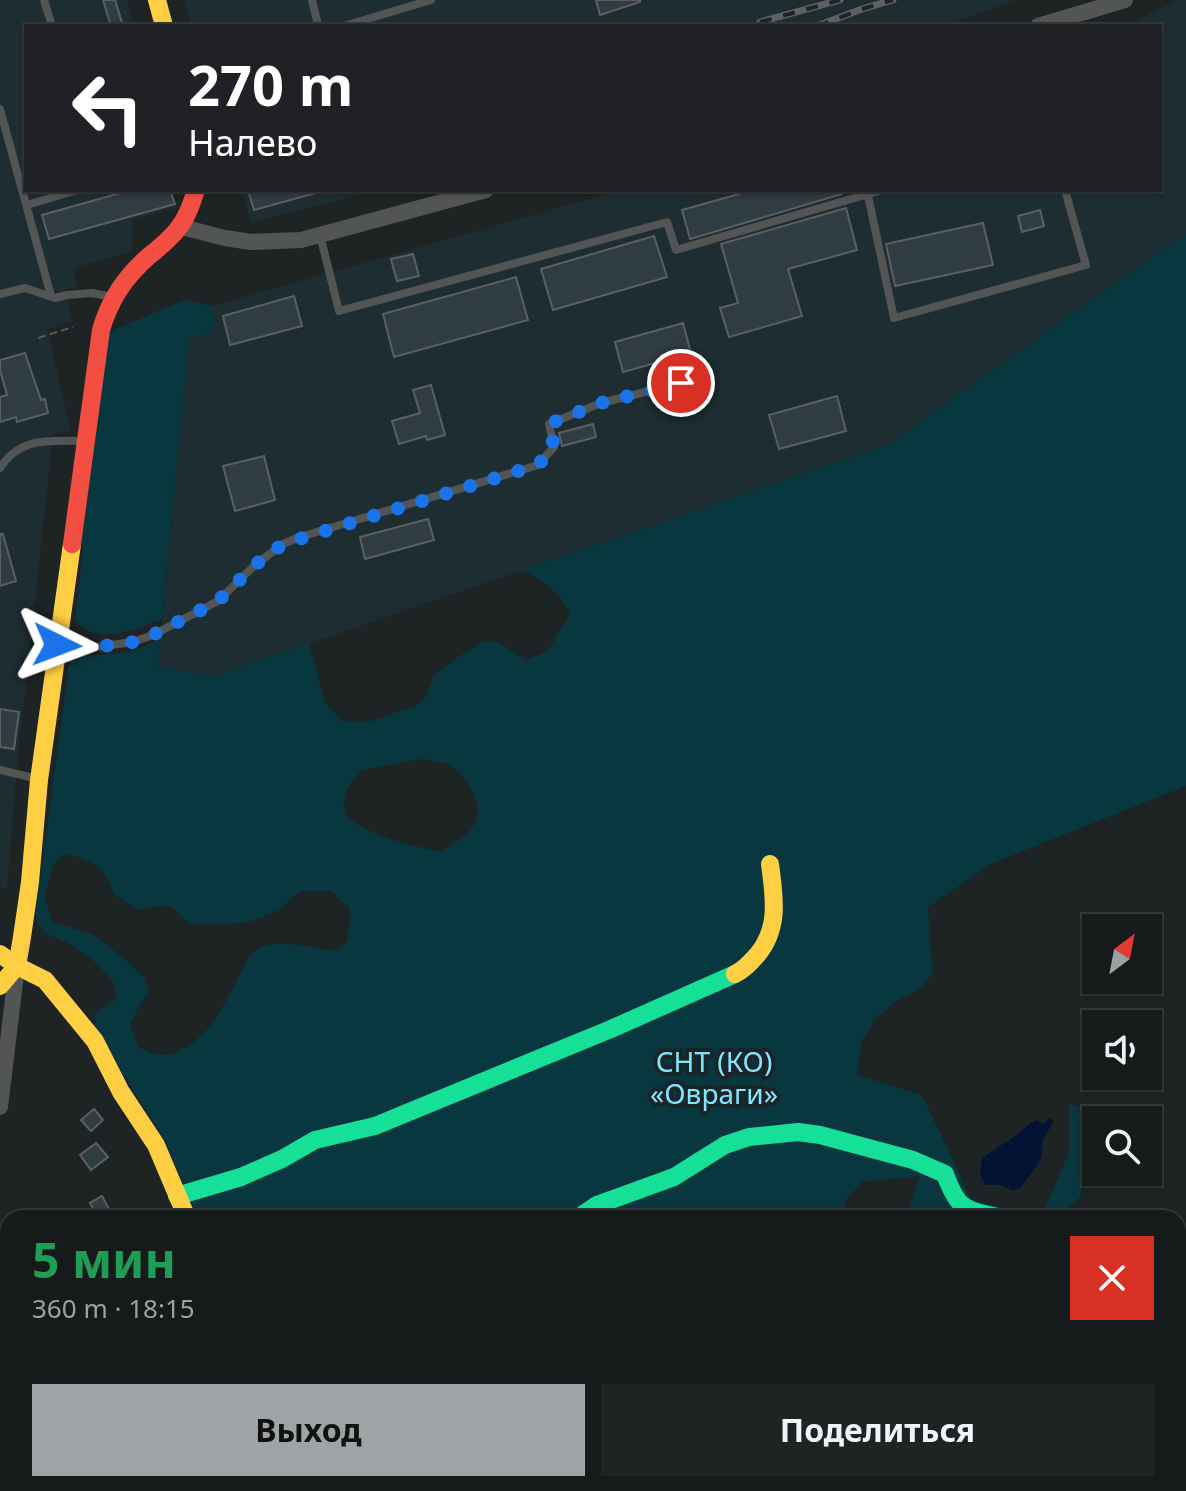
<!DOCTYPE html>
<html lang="ru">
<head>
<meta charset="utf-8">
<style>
	:root { --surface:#161a1a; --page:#1f2323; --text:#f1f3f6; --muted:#9ea1a2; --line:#353839; --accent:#9ea4a5 }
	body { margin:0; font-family:"Noto Sans",sans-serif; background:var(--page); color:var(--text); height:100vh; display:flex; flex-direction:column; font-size:30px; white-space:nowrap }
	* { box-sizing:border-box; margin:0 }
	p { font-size:26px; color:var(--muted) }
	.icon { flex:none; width:44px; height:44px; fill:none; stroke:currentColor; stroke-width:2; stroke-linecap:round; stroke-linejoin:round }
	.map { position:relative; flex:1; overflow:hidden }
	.panel { position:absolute; left:0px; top:1210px; width:1186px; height:282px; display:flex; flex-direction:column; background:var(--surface); border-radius:24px 24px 0 0; box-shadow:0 2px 6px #0004,0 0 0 2px var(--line) }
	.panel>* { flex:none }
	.top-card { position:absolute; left:24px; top:24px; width:1138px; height:168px; border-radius:0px; box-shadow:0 2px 6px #0004,0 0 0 2px var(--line); background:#202124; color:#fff; overflow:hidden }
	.needle { width:52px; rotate:32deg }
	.fabs { position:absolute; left:1082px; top:914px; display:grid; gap:16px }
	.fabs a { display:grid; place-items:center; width:80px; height:80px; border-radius:0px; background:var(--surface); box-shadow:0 2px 6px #0004,0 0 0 2px var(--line); font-size:40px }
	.pin { position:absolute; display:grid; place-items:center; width:68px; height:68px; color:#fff; margin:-34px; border:4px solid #fff; border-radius:50%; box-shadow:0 2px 8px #0007 }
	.me { position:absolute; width:88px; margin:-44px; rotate:93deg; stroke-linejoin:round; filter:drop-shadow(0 0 6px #0008) }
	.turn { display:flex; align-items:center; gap:28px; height:168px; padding:0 32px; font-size:36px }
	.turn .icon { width:104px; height:104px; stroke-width:2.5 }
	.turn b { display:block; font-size:56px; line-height:68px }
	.round { display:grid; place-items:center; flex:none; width:84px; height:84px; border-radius:0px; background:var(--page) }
	.summary { display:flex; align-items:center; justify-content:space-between; height:136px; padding:0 32px }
	h1 { font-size:48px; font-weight:700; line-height:60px; color:#1e9e55 }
	.cta { display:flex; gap:16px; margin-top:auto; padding:16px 32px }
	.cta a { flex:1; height:92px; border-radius:0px; background:var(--accent); color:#111; font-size:32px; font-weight:700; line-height:92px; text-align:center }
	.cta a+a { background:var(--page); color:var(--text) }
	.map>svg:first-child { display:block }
	.built { fill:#1e2d31 }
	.green { fill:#093740; fill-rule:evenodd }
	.water { fill:#031333 }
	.building { fill:#2f3c42; stroke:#5c5f60; stroke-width:2 }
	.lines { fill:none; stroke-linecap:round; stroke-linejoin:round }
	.path { stroke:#57595a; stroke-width:2; stroke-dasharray:8 4; stroke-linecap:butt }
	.lane { stroke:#535555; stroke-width:8 }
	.street { stroke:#535555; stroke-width:16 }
	.fast { stroke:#16e098; stroke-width:18 }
	.slow { stroke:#ffcf43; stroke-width:18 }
	.jam { stroke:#f24e42; stroke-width:18 }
	.rail-casing { stroke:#5e6061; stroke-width:7 }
	.rail { stroke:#1b2426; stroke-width:4; stroke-dasharray:12; stroke-linecap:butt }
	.route { stroke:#1a73e8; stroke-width:14; stroke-dasharray:0 25.2 }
	.labels { text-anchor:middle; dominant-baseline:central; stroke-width:8; stroke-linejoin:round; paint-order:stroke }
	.park-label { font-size:28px; fill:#7fe6fe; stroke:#1b2426 }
</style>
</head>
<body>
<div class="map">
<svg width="1186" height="1491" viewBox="0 0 1186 1491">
	<rect width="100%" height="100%" fill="#1e2323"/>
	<!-- built -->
	<g class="built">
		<path d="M0,0H127L135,26H26V190H172L177,208L133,219L132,252L73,268L77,286L66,289L72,322L47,329L71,431L53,434L18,757L7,889L0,887Z"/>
		<path d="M184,0H1015L944,26H192Z"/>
		<path d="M1178,0H1186V233L887,445L215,676L158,666L189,339L214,330L212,306L621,190H1160V26H1123Z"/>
		<path d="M242,190H379L251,222Z"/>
	</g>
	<!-- green -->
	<g class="green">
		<path d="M1186,233V786L993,863L928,907L930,941L933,972L922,988L898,1000L876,1018L861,1043L857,1075L922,1095L972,1200L1041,1217L1069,1153V1103L1093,1114L1081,1196L1058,1218H906L919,1176L862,1182L846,1200L845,1218H197L166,1143L95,1029L94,1014L117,999L113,982L96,963L72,945L45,933L35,918L69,665L78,657L129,652L160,640L158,666L215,676L309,643L325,702L344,722H368L415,706L425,698L434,675L458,657L482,642H498L526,660L548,651L570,614C556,588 547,584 522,570L887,445ZM421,759C429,760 439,761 447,764C467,773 488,808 472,828C465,838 451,845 441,852C405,844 378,838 346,817L343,801L348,787L362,770ZM64,854L79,857L96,865L106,875L114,894L137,910L158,906H171L189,924L246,923L280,910L300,891H330L349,907L351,914L347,941L335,951C314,948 274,937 256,950C248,956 244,967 239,976C226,1001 214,1029 189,1045C169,1058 159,1058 138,1047L130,1025L137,1010L149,993L144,977L124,958L94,935L53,922L44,897L54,864Z"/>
		<path d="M184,300L212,306L214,330L189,339L162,619C136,629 95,648 75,619L83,550L80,537L109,332Z"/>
		<path d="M251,1484H749L747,1491H251Z"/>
	</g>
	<!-- water -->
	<path class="water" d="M1050,1118L1053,1122L1043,1140L1041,1158L1037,1166L1020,1188L1013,1191L1001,1185H985L980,1173L982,1158L1015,1136L1028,1125L1037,1120L1043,1124Z"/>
	<!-- building -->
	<g class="building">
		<path d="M103,0H115L123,26H111Z"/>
		<path d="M596,0H640V2L600,15Z"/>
		<path d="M131,190H170L175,204L49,239L42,215Z"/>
		<path d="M248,190H316V193L254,210Z"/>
		<path d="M738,190H840L842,194L690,239L682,210L739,194Z"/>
		<path d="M846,208L857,250L788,269L802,316L729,337L720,308L738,303L721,244Z"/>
		<path d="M1040,210L1044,226L1022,232L1018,216Z"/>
		<path d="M983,223L993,265L895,286L886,244Z"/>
		<path d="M654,236L667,277L553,310L541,269Z"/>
		<path d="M413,254L419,276L397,281L391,259Z"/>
		<path d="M516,277L528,320L394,357L383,314Z"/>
		<path d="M294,296L302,326L230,345L223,316Z"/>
		<path d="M683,323L691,353L623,372L615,342Z"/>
		<path d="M25,353L41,400L45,399L48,413L17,422L16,417L0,422V397L7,395L0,370V360Z"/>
		<path d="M431,385L445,435L427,440L426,436L399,444L392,421L420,413L413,390Z"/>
		<path d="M837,396L846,431L779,449L769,415Z"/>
		<path d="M593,424L596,437L562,446L559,433Z"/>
		<path d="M264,456L275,500L235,511L223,466Z"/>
		<path d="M428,519L434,540L365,559L360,537Z"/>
		<path d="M0,534H3L16,581L0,586Z"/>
		<path d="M0,709L19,712L14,749L0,747Z"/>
		<path d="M94,1109L103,1120L91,1131L81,1120Z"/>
		<path d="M96,1143L108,1157L91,1170L80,1155Z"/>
		<path d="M102,1196L110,1211L98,1218L90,1203Z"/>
	</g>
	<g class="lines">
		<!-- path -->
		<path class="path" d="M38,338L73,327"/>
		<!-- lane -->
		<g class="lane">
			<path d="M44,0L52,26"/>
			<path d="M312,0L318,25L321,26"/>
			<path d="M344,26L431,0"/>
			<path d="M0,109L51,296"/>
			<path d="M867,191L894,318L1086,265L1065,190"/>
			<path d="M27,205L77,190"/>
			<path d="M320,235L339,311L667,222L676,250L882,190"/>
			<path d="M0,294L25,288L55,298L67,295L92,293L112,297"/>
			<path d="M0,468C21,436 50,441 85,441"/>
			<path d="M58,645L89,648L133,642L153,635L218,601L255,565L283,544L297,538L538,465L554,447L549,424L601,403L681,383"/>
			<path d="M0,770L38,779"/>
		</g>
		<!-- street -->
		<g class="street">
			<path d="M1038,26L1125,0"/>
			<path d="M182,227L225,238L251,242L301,240L486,190"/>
			<path d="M0,1107L17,966"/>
			<path d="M241,1491V1484"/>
			<path d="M288,1491L319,1484"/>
		</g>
		<!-- fast -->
		<g class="fast">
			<path d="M177,1196L241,1177L282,1159L315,1140L375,1126L611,1029L735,974"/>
			<path d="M578,1218L597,1205L674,1177L725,1145L749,1137L798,1132L820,1135L913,1160L945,1174C959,1212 965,1209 1001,1218"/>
		</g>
		<!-- slow -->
		<g class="slow">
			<path d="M157,0L164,26"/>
			<path d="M0,954L17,966L45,980L95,1041L121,1092L156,1145L187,1218"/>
			<path d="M735,974C744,970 751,962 758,954C780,927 774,896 770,864"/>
			<path d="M0,986L17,966L22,937L30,882L39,780L72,544"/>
		</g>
		<!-- jam -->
		<path class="jam" d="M72,544L101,330C110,299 125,277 149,256C159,248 169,240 177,230C187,218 191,205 196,190"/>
		<defs>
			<g id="rail">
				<path d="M760,22L840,0"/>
				<path d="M817,26L862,9L893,0"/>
			</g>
		</defs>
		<!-- rail casing -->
		<use href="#rail" class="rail-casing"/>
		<!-- rail -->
		<use href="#rail" class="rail"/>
	</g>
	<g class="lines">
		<!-- route -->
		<path class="route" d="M57,645L89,648L133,642L153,635L218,601L255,565L283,544L538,465L554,447L549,424L601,403L681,383"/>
	</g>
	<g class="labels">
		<!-- park labels -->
		<g class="park-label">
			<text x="714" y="1061">СНТ (КО)<tspan x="714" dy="32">«Овраги»</tspan></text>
		</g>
	</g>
</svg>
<div class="fabs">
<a><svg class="needle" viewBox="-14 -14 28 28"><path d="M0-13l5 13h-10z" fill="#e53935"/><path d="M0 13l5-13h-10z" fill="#9ea1a2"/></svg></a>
<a><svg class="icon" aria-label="sound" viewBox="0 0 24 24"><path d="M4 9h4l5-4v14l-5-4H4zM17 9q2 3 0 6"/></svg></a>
<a><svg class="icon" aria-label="search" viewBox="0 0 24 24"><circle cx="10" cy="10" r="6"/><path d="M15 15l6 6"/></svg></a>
</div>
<div class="pin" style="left:681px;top:383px;background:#d93025"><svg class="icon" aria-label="arrive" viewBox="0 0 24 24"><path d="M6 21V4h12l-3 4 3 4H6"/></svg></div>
<svg class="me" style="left:57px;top:645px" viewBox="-20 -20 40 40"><path d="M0-17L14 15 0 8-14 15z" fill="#1a73e8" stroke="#fff" stroke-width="4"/></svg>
<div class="top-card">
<div class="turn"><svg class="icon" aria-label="left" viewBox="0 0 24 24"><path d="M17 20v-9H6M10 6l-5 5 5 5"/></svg><div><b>270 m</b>Налево</div></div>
</div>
<section class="panel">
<div class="summary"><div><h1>5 мин</h1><p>360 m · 18:15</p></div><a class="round" style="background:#d93025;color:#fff"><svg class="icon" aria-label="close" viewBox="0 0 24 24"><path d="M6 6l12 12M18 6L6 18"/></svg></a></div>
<div class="cta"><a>Выход</a><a>Поделиться</a></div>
</section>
</div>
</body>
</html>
